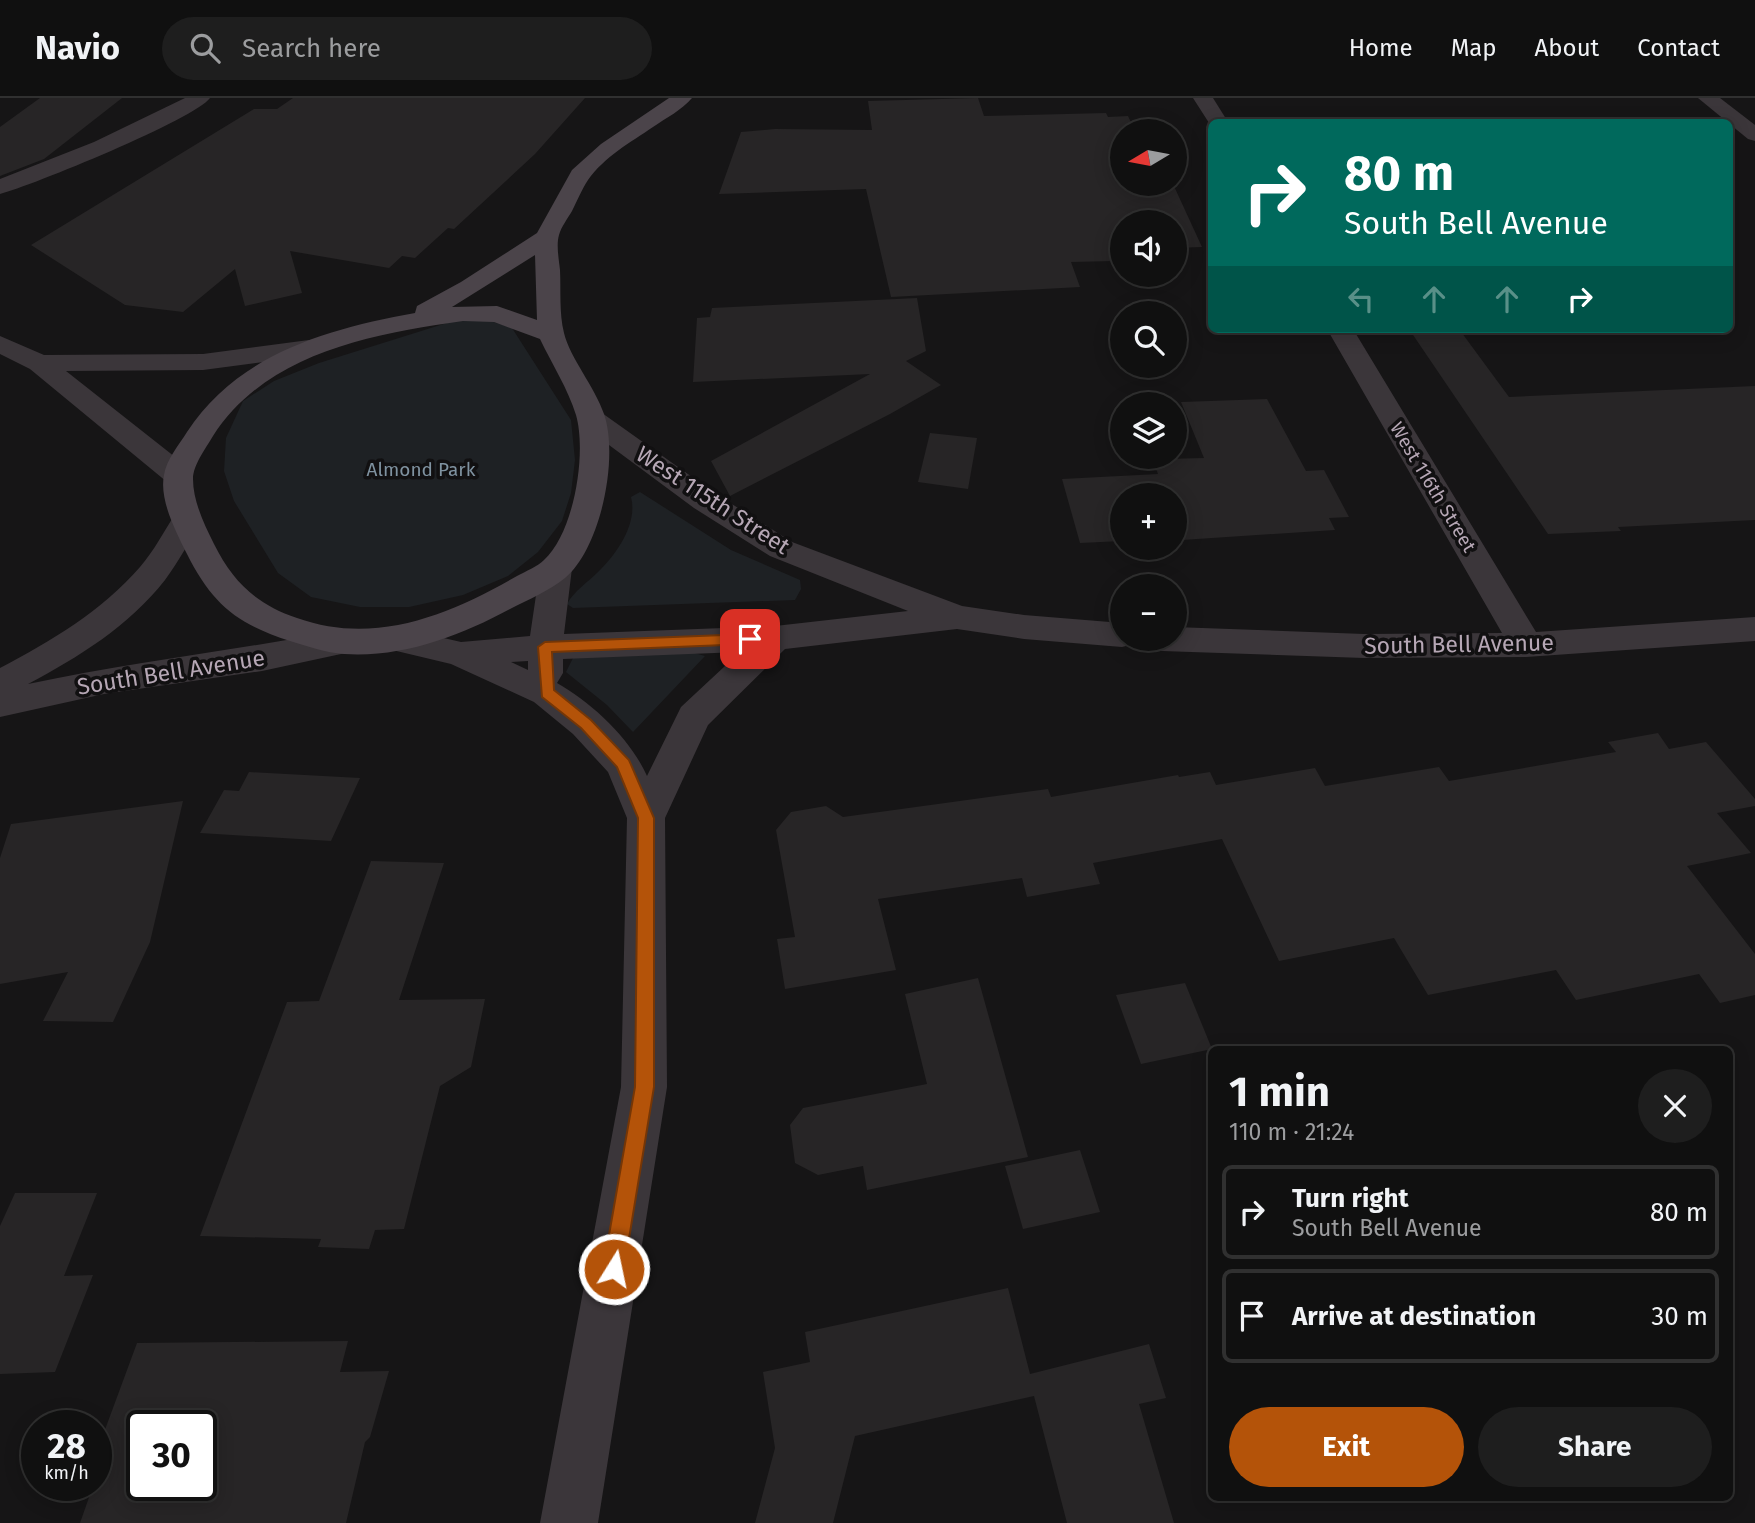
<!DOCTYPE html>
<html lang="en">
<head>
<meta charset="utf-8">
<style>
	:root { --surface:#101010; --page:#1e1e1e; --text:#f1f3f6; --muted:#9c9d9f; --line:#303030; --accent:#b45309 }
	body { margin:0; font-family:"Fira Sans",sans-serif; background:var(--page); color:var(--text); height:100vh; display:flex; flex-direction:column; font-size:26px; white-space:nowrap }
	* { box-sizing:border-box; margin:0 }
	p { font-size:23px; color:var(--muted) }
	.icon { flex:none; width:38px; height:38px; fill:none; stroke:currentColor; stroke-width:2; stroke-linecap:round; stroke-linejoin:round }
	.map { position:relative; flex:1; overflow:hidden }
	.panel { position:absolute; left:1208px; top:948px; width:525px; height:455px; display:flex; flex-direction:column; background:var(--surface); border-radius:10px; box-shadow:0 4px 18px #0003,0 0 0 2px var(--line) }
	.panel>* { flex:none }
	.top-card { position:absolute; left:1208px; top:21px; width:525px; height:214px; border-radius:10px; box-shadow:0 4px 18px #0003,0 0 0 2px var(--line); background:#00695c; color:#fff; overflow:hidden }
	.needle { width:46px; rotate:260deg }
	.tools { position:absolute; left:1110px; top:21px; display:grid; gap:14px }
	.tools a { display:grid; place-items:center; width:77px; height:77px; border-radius:50%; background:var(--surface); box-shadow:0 4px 18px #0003,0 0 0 2px var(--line); font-size:35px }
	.speed { position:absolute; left:21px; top:1312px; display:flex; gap:14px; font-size:35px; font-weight:700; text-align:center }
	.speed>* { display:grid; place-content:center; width:91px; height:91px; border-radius:50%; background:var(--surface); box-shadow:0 4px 18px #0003,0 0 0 2px var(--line); line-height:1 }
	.speed small { font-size:18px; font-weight:400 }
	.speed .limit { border:4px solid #111; border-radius:10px; background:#fff; color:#111 }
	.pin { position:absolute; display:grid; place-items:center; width:60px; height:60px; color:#fff; margin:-30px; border-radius:14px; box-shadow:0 4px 10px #0006 }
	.me { position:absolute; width:77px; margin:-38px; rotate:10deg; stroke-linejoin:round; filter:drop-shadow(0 0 5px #0008) }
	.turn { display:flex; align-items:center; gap:24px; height:147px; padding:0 21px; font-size:32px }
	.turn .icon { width:91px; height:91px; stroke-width:2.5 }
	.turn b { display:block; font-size:49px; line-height:60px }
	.lanes { display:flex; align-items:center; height:66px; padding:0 21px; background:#0003; justify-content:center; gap:35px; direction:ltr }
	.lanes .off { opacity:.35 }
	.round { display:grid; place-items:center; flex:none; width:74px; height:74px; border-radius:37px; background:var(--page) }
	.overview { display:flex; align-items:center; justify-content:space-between; height:119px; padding:0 21px }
	h1 { font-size:42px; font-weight:700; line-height:52px }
	.action { display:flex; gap:14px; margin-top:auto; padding:14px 21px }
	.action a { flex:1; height:80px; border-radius:42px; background:var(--accent); color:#fff; font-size:28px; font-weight:700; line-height:80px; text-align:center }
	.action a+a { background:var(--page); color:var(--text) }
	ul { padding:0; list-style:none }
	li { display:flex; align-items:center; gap:21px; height:94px; margin:0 14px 10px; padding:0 7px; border:4px solid var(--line); border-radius:10px }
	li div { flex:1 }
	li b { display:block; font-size:26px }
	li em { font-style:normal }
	header { display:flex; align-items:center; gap:42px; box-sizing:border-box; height:98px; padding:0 35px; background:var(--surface); border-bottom:2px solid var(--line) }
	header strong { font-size:33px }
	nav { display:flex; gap:38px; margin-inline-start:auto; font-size:24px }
	.search { width:490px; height:63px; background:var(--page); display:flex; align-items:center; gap:18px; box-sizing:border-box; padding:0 24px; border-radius:38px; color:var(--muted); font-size:26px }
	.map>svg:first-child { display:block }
	.green { fill:#1e2124 }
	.building { fill:#272526; fill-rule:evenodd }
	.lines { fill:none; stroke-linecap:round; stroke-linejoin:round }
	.street { fill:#3b363a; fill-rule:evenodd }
	.secondary { fill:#4b444a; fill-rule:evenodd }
	.route { fill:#b45309; stroke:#753606; stroke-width:2 }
	.labels { text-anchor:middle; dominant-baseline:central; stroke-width:7; stroke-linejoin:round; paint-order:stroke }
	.far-park-label { font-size:19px; fill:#7f92a0; stroke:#111011 }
	.far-street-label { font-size:19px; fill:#b6a7b5; stroke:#111011 }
	.street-label { font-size:23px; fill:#b6a7b5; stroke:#111011 }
</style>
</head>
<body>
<header>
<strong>Navio</strong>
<div class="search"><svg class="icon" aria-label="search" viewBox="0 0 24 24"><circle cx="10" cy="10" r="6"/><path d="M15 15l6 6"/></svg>Search here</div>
<nav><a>Home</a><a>Map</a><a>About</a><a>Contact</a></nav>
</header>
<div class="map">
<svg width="1755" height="1425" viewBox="0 0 1755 1425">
	<rect width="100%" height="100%" fill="#161516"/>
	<!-- green -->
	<g class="green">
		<path d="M481,220L512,230L571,322L575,362L571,395L562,423L538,454L508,478L463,497L409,509H360L311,499L278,475L234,403L224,373L226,340L243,303L274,283L319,265L450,224Z"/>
		<path d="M640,394L731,452L800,482L801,491L795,502L573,510L567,506C574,493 588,484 598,474C617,456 638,425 631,399Z"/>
		<path d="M687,553L705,558L633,634L607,607L566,574L574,558Z"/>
	</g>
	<!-- building -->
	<g class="building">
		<path d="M40,0H122L44,61L0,78V29Z"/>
		<path d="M293,0H585L535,56L454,131L448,130L415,160L402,158L389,170L290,153L302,195L245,208L235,171L183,214L125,207L31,147L254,11H277Z"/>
		<path d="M978,0L984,18L1106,15L1108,19L1128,18L1135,33H1122V86H1173L1202,149L1174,150V124H1122V152L1112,153L1115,163L1071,164L1080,189L891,199L866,91L719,96L741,34L775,31L872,32L868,3Z"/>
		<path d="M917,200L926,253L906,263L941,287L890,316L730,398L711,363L870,276L693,284L697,220L710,219L712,210Z"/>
		<path d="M1409,231H1459L1509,299L1755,288V422L1618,429L1621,433L1548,436Z"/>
		<path d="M1267,301L1306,373L1324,372L1349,419L1329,420L1335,432L1182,442L1174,440V397H1122V443L1080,445L1062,381L1158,376L1155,368H1167L1164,361L1204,360L1181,304Z"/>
		<path d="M930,335L977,340L968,391L918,384Z"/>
		<path d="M1658,635L1669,651L1706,644L1755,701V708L1717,715L1751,755L1687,768L1755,856V897L1720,905L1699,876L1576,902L1556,872L1428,897L1394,840L1279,863L1222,741L1093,765L1100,786L1027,799L1022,780L878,801L896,872L785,891L777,841L795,839L776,732L791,714L826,708L843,719L1048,691L1051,699L1178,677L1179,679L1210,674L1216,687L1315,670L1325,688L1439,669L1449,683L1616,654L1608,644Z"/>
		<path d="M249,674L360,680L331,743L200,735L224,692L239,693Z"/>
		<path d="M183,703L150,844L113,924L43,923L68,874L0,886V760L11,726Z"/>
		<path d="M371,763L444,765L399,902L485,901L471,969L440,988L404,1131L375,1132L369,1151L318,1149L321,1141L200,1138L287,904L319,903Z"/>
		<path d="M978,880L1028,1059L867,1092L863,1068L818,1077L795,1065L790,1027L803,1010L927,986L905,896Z"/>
		<path d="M1185,885L1212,951L1141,966L1116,897Z"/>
		<path d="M1080,1052L1100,1114L1023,1131L1005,1068Z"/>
		<path d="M15,1095H97L64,1178L93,1177L55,1274L0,1276V1128Z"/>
		<path d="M1008,1190L1030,1276L1149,1246L1166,1300L1139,1306L1174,1425H1067L1034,1298L855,1338L833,1425H755L775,1350L763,1274L810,1264L805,1234Z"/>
		<path d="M348,1243L340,1274L389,1273L370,1339L365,1344L346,1425H80L93,1388H96V1356L137,1245ZM142,1328H201V1388H142Z"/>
	</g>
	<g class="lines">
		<!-- street -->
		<g class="street">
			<path d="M185,0H210C195,21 31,88 0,96V81L94,44Z"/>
			<path d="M1193,0H1213L1228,24H1211V28Z"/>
			<path d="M1698,0H1720L1755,27V43L1748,41Z"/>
			<path d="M1327,231H1353L1536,534L1755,519V543L1526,559L1364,560L1162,553L1150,550L1145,541H1174V529L1364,536L1502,535Z"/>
			<path d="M0,238L44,257L203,256L309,242L318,244L322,250L318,256L309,258L203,272L66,273L189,370L193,377L189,384L178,386L167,384L30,271L0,256Z"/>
			<path d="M592,313L602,315L716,396L792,444L962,508L1024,517L1122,525V541H1137L1134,546L1122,549L1024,541L957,531L785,551L708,627L665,720L667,989L598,1425H540L621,989L627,720L608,674L573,636L534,604L451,566L384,550L379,541L384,532L396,529L461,544L530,538L540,470L545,462L556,459L567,462L572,470L564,536L775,528L908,513L770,458L694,410L582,327L578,321L582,315ZM740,554L681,609L647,678C630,640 592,605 557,585L563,575V561ZM528,563V572L511,564Z"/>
			<path d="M187,412L198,415L202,422C190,442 179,463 165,482C129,528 79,559 28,586C133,564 238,552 343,532L355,535L360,544L355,553L262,573L104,596L0,619V570C51,543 102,513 140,469C154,453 164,433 176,415Z"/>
		</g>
		<!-- secondary -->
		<path class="secondary" d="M669,0H692C682,12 666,20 653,29C631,44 604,59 588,82C582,91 577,103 572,113C568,120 561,129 559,137C556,147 559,162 560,172C561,192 559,215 564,235C570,260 595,289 604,316C619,359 601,450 565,480C550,492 528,502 510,511C460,538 402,560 344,556C326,555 307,548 290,543C237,526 212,506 187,456C176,434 159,402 164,377C166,362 179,347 187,334C238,256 327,231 415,215L417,208L461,184L537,135L572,72L601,46ZM535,157L537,222L497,208L452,209ZM463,223L494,224L540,241C552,266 568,291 576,317C587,355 574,435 544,462C537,469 526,473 517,478C449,517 375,548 297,520C256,506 233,484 214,446C204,426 193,403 193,381C193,367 206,350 213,338C266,255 372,236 463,223Z"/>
	</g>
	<!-- route -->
	<path class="route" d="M750,536L757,541L750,546L552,554L554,592L591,622L629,662L654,720V989L624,1171L621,1179L614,1182L606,1179L603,1171L635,989L638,720L617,669L581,630L542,599L538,549L545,544Z"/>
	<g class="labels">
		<!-- far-park labels -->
		<g class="far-park-label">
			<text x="421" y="371">Almond Park</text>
		</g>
		<!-- far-street labels -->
		<g class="far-street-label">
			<text transform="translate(1433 389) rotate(59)">West 116th Street</text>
		</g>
		<!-- street labels -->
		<g class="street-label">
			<text transform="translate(713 402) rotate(33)">West 115th Street</text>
			<text transform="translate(1459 546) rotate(-1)">South Bell Avenue</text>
			<text transform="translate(171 574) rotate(-9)">South Bell Avenue</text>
		</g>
	</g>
</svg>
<div class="tools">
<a><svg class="needle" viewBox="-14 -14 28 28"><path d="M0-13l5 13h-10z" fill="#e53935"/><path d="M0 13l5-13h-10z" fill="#9c9d9f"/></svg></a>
<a><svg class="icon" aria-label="sound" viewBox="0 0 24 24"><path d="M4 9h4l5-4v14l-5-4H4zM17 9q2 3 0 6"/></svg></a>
<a><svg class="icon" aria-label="search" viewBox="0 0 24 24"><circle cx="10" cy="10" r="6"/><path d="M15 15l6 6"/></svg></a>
<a><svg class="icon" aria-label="layers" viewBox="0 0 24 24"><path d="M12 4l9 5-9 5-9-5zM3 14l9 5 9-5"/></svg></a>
<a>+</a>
<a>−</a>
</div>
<div class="speed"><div>28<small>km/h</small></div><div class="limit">30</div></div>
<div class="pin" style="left:750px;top:541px;background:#d93025"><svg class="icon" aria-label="arrive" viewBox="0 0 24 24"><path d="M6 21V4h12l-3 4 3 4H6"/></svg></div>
<svg class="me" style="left:614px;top:1171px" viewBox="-20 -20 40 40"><circle r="17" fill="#b45309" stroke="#fff" stroke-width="3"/><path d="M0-11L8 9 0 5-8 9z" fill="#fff"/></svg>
<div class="top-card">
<div class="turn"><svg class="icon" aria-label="right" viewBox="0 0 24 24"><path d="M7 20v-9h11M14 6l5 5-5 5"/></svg><div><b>80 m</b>South Bell Avenue</div></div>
<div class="lanes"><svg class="icon off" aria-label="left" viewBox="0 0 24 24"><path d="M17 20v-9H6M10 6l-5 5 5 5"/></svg><svg class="icon off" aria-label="ahead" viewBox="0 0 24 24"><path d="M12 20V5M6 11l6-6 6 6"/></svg><svg class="icon off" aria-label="ahead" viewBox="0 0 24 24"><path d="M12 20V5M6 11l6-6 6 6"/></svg><svg class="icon" aria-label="right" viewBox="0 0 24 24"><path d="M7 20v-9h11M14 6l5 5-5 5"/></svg></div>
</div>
<section class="panel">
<div class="overview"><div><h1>1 min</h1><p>110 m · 21:24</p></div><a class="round"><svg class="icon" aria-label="close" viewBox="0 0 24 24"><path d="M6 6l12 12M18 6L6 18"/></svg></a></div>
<ul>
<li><svg class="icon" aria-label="right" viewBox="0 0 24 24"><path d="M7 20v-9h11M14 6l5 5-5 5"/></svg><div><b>Turn right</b><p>South Bell Avenue</p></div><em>80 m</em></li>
<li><svg class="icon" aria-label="arrive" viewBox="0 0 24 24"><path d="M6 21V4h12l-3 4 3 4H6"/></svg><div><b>Arrive at destination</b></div><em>30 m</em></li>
</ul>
<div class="action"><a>Exit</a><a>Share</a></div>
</section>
</div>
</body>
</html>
